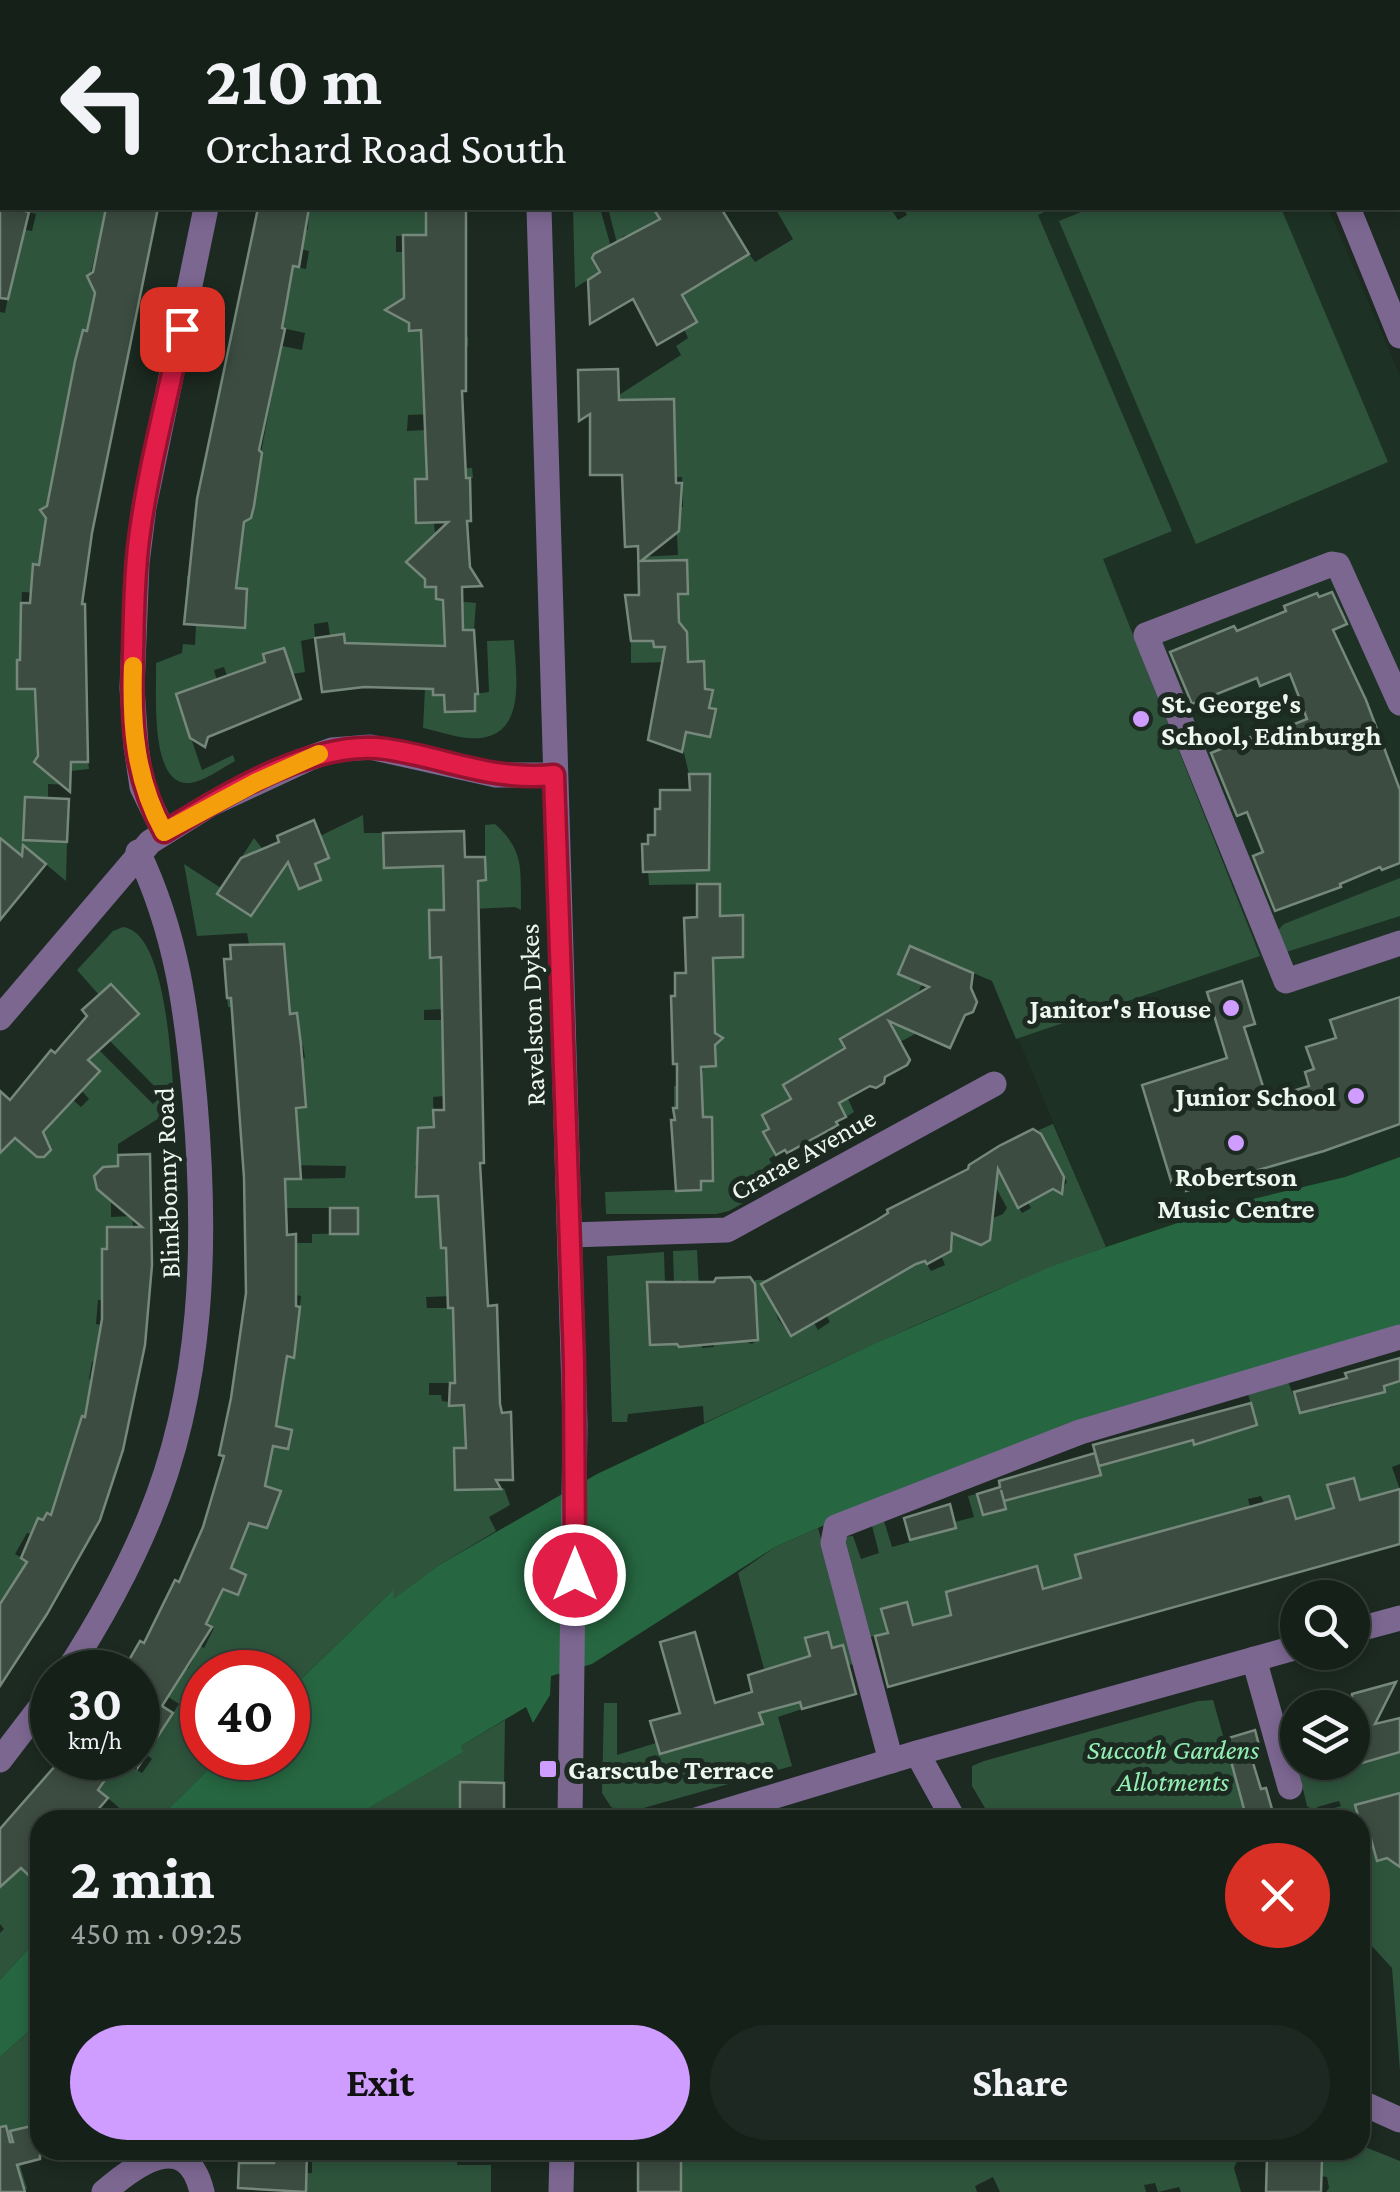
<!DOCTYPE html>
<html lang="en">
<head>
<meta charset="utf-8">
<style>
	:root { --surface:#152019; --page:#1e2822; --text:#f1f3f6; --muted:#9da3a2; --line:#343e38; --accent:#cf9dff }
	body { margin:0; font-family:"Crimson Pro",serif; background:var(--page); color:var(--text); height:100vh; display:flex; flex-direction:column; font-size:38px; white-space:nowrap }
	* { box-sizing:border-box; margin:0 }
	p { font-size:32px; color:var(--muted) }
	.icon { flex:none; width:55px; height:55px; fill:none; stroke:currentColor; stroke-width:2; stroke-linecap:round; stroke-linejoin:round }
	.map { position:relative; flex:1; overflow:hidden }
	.panel { position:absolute; left:30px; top:1810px; width:1340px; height:350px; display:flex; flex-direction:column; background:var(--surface); border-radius:30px; box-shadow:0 5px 15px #0003,0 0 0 2px var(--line) }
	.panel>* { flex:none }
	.banner { position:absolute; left:0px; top:0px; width:1400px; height:210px; box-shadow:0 5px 15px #0003,0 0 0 2px var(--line); background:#152019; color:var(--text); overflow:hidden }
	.buttons { position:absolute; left:1280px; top:1580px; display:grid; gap:20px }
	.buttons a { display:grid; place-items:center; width:90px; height:90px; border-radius:50%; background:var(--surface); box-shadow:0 5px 15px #0003,0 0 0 2px var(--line); font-size:50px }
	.speed { position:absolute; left:30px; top:1650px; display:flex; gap:20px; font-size:50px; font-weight:700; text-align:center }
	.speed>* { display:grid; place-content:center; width:130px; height:130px; border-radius:50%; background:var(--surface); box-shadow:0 5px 15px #0003,0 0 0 2px var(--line); line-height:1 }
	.speed small { font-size:25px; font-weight:400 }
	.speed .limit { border:15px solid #d22; background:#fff; color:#111 }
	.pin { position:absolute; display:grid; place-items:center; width:85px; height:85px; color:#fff; margin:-42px; border-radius:20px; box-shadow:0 5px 15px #0006 }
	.me { position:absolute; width:110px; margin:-55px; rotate:0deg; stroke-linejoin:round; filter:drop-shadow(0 0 8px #0008) }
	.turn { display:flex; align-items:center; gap:35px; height:210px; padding:0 40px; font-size:45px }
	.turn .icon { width:130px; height:130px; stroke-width:2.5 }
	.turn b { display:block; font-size:70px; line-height:85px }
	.round { display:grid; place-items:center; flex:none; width:105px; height:105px; border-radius:52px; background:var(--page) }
	.summary { display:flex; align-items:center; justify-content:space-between; height:170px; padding:0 40px }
	h1 { font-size:60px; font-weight:700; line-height:75px }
	.cta { display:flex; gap:20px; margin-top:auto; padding:20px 40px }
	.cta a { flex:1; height:115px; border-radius:60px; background:var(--accent); color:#111; font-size:40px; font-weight:700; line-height:115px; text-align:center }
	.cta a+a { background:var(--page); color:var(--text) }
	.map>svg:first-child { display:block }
	.built { fill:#1d3225 }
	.green { fill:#2e543c }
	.forest { fill:#266741 }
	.building { fill:#3c4c41; stroke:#76887b; stroke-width:2.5 }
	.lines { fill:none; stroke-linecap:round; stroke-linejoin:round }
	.minor { stroke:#7c6791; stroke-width:25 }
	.route-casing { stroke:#92132f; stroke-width:25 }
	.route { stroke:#e11d48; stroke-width:18 }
	.slow { stroke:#f59e0b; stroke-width:18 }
	.poi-dot { fill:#cf9dff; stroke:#1c2a21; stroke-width:4 }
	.labels { text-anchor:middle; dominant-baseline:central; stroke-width:10; stroke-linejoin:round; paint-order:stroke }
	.poi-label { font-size:28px; font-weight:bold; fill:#edf7f0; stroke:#1c2a21; text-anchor:start }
	.street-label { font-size:28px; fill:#edf7f0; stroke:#1c2a21 }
	.park-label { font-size:28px; font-style:italic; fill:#93efb3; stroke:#1c2a21 }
</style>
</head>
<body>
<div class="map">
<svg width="1400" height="2192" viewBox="0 0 1400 2192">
	<rect width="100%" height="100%" fill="#1c2a21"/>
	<!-- built -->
	<path class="built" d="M919,208H1328L1400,376V1168L1345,1177L1241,1202L1106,1247L819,566L736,320Z"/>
	<!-- green -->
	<g class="green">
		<path d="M10,208H106L89,280L91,284L100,283L87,331L83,330L68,398L96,415L115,419L114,428L66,419L47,506L43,514L51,518L39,565L33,564L32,569L66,594L22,592L20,644L67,658L17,661V689H35L37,765L41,768L49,764L88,762L89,769L71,771L70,785L48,784V798H25L23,839L67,842L66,881L29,850L22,856L0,841V312L5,313L21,229L32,231L36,214Z"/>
		<path d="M309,208H430H426V218L444,235L396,236V252H403L404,279L466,278V285L396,303L409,318V331L440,330L441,338L468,337V346L422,348L423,391H437L438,403H463V413L408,415L407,431L426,430L427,469L472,468L473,478L415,479L416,522H434L435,534H469V543L425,545V587H436L437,599L476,603L474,630L453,631L446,648L445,712L475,711V694L489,692L487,641L514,640C516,677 528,742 469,738C454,737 438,731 423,728L425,689L413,688L415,645L373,644L348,665L344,635L330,636L328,622L314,624L315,638L301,641L305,672L293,674L287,656L235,673L249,716L241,719L224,667L214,670L217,681L176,694L202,770L233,755L235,761C222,768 201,784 186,783C149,781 157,690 156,663L182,653L183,644L195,645L196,625L247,589L187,585V576L207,577L238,570L242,534L193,527L195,508L248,520L278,364L253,340L302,350L305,333L282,328L292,275L288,274L290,266L306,269L309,251L251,239L255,220L302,233L308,229Z"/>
		<path d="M573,208H600L611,247L595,254L600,272L575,288Z"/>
		<path d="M608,208H653L700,284L731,262L733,264L749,254L755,262L793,239L775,208H900L893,212L898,220L907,215L903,208H1053L1038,215L1172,531L1103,559L1260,956L1016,1039L992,981L910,946L898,974L922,984L908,1016L917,1033L900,1042L891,1026L899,1022L894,1012L829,1057L854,1112L846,1117L783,1085L791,1099L763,1133L775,1155L769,1159L782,1181L729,1211L716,1214H606L605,1192L701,1189L699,1117L674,1108V1086L701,1085C701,1060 715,1054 715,1033L688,958L743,957L742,915H720L719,884L649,885L648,871L704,802L711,801L710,774H689L683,749L686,732L710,737L715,709L709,708L713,690L687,685L682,673L705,672L704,661L631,663V641H653L654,647L684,651L687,646V632L684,628L675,629L674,609L687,560L639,561V557L678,555L677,536L667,509L683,507L682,477H676V447H660L675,422L674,399L619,400V395L681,355L676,346L688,338L684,329L697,321L668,271L632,234L623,236L617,243Z"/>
		<path d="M1091,208H1281L1388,462L1196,544L1059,221Z"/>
		<path d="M363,815L364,833H383L384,868L443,866L444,882L485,880V825L495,824C526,852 520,871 521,910L515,907L429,911L431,958L441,957L443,1009L424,1010V1020H441L444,1096L433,1097L434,1127L418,1128L419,1165L415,1166L417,1197L450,1196V1229H440V1248H446L447,1278L455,1296L426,1297L427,1308H453L455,1383H429V1395H441L442,1401L449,1402L450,1406L464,1405L471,1448H455L456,1490L504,1488L510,1505L489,1517L496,1531L439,1565L394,1600L392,1591L288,1692V1672H202V1758H220L157,1820H118L124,1812L95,1787L116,1758L142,1773L152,1759L141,1750L153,1744L179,1704L161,1692L184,1667L188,1669L194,1658L171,1644L177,1633L204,1648L214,1628L202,1622L223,1589L238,1595L246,1575L231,1568L237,1519L267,1528L279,1491L260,1485L267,1477L273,1446L284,1448L289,1444L291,1434L288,1429L254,1422L257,1410L279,1412L287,1357H294L301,1296L296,1295V1243H312V1234L358,1233L357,1208H286L285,1179L345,1178L346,1166L285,1165L283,1145L299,1143L297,1120L264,1122L240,1064L305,1058L303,1045L275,1047L297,1014L232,1015L231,1007H228L227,998L288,993L284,944H249L247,933L197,936L184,864L221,888L218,894L251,916L273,883L239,861L254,838L276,866L287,862L299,888L315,864L329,857L320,836Z"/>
		<path d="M1400,878V916L1280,954L1278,930L1284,924Z"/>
		<path d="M123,927C168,933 171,1070 175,1108L118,1144V1167L100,1169L94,1176L97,1189L111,1192V1217L132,1216L133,1227H107V1249L102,1250V1271L129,1274L103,1300H98L96,1324L131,1330L92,1362L89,1379L93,1381L85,1417L59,1487L89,1501L51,1515L47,1513L31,1534L27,1533L15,1554L29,1562L0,1604V1149L3,1150L15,1138L37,1157H44L49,1152L50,1144L41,1134L53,1082L81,1107L89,1099L82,1091L100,1071L66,1040L77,1028L153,1104L163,1095L110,1041L138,1013L112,984L99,995L77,970L113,931Z"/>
		<path d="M1053,1124L1106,1247C969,1297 837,1362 704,1423L703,1406L628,1414L627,1422H612L607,1256L664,1252L665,1284L659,1281L649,1285L679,1347L688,1343V1284L685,1280L674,1284L673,1251L697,1250L702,1348L714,1347V1342L744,1341L752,1344L757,1340L755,1280H766L778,1319L791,1336L805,1328L811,1318L818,1330L830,1322L824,1311L840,1301L814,1254L822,1250L840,1284L896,1270L871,1223L877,1220L888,1239L899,1233L916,1265L925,1261L931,1271L945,1265L940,1253L951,1251L953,1245L926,1193L981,1245L990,1240L983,1222L1003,1214L1007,1208L982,1162L991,1157L1022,1213L1031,1208L1028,1203L1053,1189L1063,1188L1067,1182L1039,1130Z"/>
		<path d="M1391,1360L1397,1382L1400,1381V1464L1392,1467L1400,1490L1357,1501L1354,1478L1328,1485L1336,1508L1294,1519L1289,1496L1264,1503L1261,1496L1248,1499L1256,1530L1226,1513L1075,1555L1084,1578L1040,1590L1036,1566L1011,1573L1012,1577L1006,1573L1000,1575L997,1582L946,1592L954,1614L911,1626L907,1602L881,1610L889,1632L867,1638L840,1537L853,1536L861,1559L879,1553L871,1522L884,1521L892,1547L910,1542L909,1536L926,1531L921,1512L924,1511L931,1535L956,1528L955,1522L974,1517L968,1496L977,1494L984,1515L1006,1509L1004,1501L1098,1466L1193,1438L1195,1444L1226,1436V1433L1256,1424L1247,1390L1287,1379L1300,1413L1310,1388L1322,1385L1329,1408L1385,1392L1377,1364Z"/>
		<path d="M818,1528L857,1663L838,1668L827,1632L806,1638L810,1656L789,1663L802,1709L778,1717L792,1766L626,1813L611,1807L602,1793L604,1703H617V1755L656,1743L660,1754L762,1725L759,1713L775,1709L738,1573L775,1547Z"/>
		<path d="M1213,1700L1247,1820H992L972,1786V1766L984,1761L1198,1701Z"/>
		<path d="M1297,1709L1298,1762L1337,1763L1339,1766L1400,1752V1793L1359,1820H1336L1331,1809L1341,1806L1339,1801L1317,1807L1322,1820H1306L1310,1808L1307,1806L1285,1713Z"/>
		<path d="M505,1720L504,1783H461L460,1815H447L446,1820H357L369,1808L462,1752L461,1746Z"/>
		<path d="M1360,1822L1365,1840L1371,1839L1377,1861L1389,1858L1400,1862V2071L1392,1968L1360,1933Z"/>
		<path d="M7,1854L40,1876V1936L0,1980V1933L4,1929L0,1924V1887L8,1880Z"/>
		<path d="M40,2021V2124L10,2132L27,2189H24L0,2145V2057Z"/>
		<path d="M1360,2145L1400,2161V2192H1326L1329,2188L1327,2177L1321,2176L1322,2159L1267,2157V2150H1360Z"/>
		<path d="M307,2150H457V2165H491V2192H306L266,2174L312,2173V2161L307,2160Z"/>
		<path d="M675,2150H1146L1157,2155L1160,2150L1171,2155L1174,2150H1190L1203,2156L1206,2150H1242L1234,2168L1241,2192H1181L1179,2187L1158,2192L1155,2183L1144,2185L1146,2192H1000L993,2177L975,2186L977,2192H681V2154H674Z"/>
	</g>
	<!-- forest -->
	<g class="forest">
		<path d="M1400,1157V1328L827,1524L775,1547L592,1664L551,1676L550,1695L533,1723L526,1707L461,1746L463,1752L369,1808L333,1820H157L220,1758H288V1692L393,1590L394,1599L439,1565L597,1474L876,1343L1050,1267L1106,1247L1240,1202L1345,1177Z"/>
		<path d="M40,1936V2021L0,2057V1980Z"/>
	</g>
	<!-- building -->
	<g class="building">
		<path d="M0,205L29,212L8,299L0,298Z"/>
		<path d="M106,208H158L92,533L82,604H85L88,762H71L70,792L34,762L38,756L35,689H17V660H20L21,603H30L33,564L39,565L46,518L40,510L47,506L75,361L83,330L87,331L95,293L87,276L93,272Z"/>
		<path d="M258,208H309L299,267L293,266L286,306L282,328L285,329L259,450L262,453L254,506L251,518L244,522L236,588L247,589L245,628L184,624L197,499Z"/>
		<path d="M426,208H466V391H462L466,478H470L471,521H467L470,567L482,586L462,587L463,630H474L478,694H475V711L445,712L444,695H433V689L364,687L322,692L315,638L344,634L345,643L445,646L443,600L436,599V587H425V579L406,562L448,522L416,523L415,479H427L421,330L409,331V323L385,310L404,298L403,235H426Z"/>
		<path d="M653,208H721L749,254L682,295L697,322L657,345L633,299L590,324L588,280L600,272L592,258L594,254L660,219Z"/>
		<path d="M618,369L619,400L674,399L676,483H682L679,531L641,561L687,560L688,594H678L679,622L687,632L688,662L704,661L705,689L713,690L709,708L716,709L710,737L686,732L682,752L648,740L665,647H654L653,641H631L625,595H639L638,546L625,547L622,475H590V414L579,421L578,370Z"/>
		<path d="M1332,592L1347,624L1333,630L1366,700L1400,790V863L1382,870L1380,867L1340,884L1341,887L1275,911L1253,856L1263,852L1247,812L1237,816L1211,753L1250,737L1252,741L1307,719L1299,697L1290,674L1260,686L1257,678L1192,704L1170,652L1234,626L1237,631L1286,611L1284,606L1317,593L1319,597Z"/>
		<path d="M284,648L301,699L208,737L205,747L190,738L176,694L265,662L263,654Z"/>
		<path d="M689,774H710L709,870L643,872L642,844H648V835H655V809H660V790H690Z"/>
		<path d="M25,797L69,799L67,842L23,840Z"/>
		<path d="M314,820L329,858L315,864L321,880L299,889L288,862L251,916L217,894L241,858L279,842L277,836Z"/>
		<path d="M464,831L465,857H485L486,880L478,881L484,1163H480L488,1306L497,1305L500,1404L502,1413L511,1412L513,1480H496L501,1489L455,1490L454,1448H466L464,1405L449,1406L450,1383H455L453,1308H448L446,1248H441L438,1196L416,1197L418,1128L434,1127L433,1110H444L441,957L430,958L429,910H444L443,866L384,868L383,833Z"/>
		<path d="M0,838L22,856L23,845L46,864L0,920Z"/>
		<path d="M697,884H720V916L743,915V957L713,958L715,1033L723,1038L715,1045L716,1066L701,1067L703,1117H712L713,1181H701V1190L676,1191L671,1120H675L673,1108H677V1064H673L671,996H675V973H686L684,918L697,917Z"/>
		<path d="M284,944L290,1014L297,1013L301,1045L306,1107L296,1108L301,1179H285L287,1235L296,1234V1306L300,1307L294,1358L287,1356L276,1426L292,1430L288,1449L273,1446L265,1486L281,1491L267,1528L249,1523L231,1568L246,1575L238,1595L223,1589L206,1624L212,1627L162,1706L173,1713L138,1767V1667L128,1662L140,1641L144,1643L175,1580L179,1582L203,1527L224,1456L219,1455L231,1398L246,1293L244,1178L231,998H227L224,959H231L230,945Z"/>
		<path d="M910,946L973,973L971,988L977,1002L973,1012L965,1015L950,1048L889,1021L910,1060L907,1065L885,1077L884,1083L876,1088L870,1086L839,1103L846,1117L836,1122L838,1125L787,1153L785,1150L776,1155L763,1132L769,1129L762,1115L791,1099L783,1085L845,1048L840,1039L929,987L898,974Z"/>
		<path d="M1242,981L1255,1024L1244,1027L1267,1099L1309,1086L1305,1072L1314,1069L1306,1047L1336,1038L1330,1020L1400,997V1124L1324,1151L1186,1191L1183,1180L1172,1184L1142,1085L1227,1058L1207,992Z"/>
		<path d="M111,984L139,1014L88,1060L100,1071L43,1132L51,1150L44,1157H37L15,1138L0,1153V1091L10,1100L51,1050L55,1053L87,1016L82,1010Z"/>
		<path d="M1033,1129L1041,1134L1064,1177L1062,1194L1053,1189L1018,1208L998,1169L990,1240L981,1245L952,1233L951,1251L927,1264L925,1261L916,1264L791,1336L761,1284L877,1220L888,1213L887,1210L968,1169L969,1165L999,1146Z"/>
		<path d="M150,1154L152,1265L145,1345L123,1450L100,1520L47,1614L0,1686V1604L27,1562L21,1558L38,1518L43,1520L47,1513L51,1515L82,1416L85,1417L102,1319V1249H107V1227H142L97,1189L94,1176L103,1167L118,1166V1155Z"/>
		<rect x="330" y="1208" width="28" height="26"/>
		<path d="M750,1277L755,1284L758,1340L679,1347L677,1344L650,1345L647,1282H714L716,1278Z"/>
		<path d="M1400,1358V1381L1384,1386L1385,1392L1300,1413L1294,1392L1347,1378L1345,1373Z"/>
		<path d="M1251,1403L1257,1425L1194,1445L1193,1440L1099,1466L1093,1445Z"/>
		<path d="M1095,1453L1101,1475L1004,1501L1001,1490L1006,1509L983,1515L977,1494L1000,1487L999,1481Z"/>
		<path d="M1354,1478L1360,1500L1400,1489V1544L888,1687L875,1636L888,1633L881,1609L907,1602L913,1625L951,1615L946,1592L1037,1566L1043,1589L1081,1578L1075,1555L1289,1496L1296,1519L1334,1508L1327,1485Z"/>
		<path d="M950,1504L956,1528L910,1540L904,1518Z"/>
		<path d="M695,1632L715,1703L752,1692L748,1675L810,1656L805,1638L828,1632L832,1648L843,1645L856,1694L802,1709L800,1702L759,1713L763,1724L660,1754L650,1721L680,1713L660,1642Z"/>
		<path d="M1396,1682L1375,1724L1400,1718V1752L1355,1765L1352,1769V1694Z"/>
		<path d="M1255,1730L1260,1749L1250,1753L1261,1789L1266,1788L1275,1820H1247L1225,1739Z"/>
		<path d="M62,1758H120L98,1790L108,1798L89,1820H40V1886L21,1868L0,1887V1829Z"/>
		<path d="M460,1782L504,1783V1815H482V1820H460Z"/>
		<path d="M1400,1793V1867L1387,1858L1377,1861L1371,1839L1365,1840L1355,1805Z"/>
		<path d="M40,2124V2159L17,2165L25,2192H0V2127L6,2126L10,2142H13L10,2131Z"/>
		<path d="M274,2150H307L306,2192L238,2188L239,2163H274Z"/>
		<path d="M638,2150H675L674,2154H681V2192H638Z"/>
		<path d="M1267,2157L1322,2159L1321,2192H1266Z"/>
	</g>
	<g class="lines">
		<!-- minor -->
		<g class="minor">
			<path d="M535,0V2"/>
			<path d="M238,2V0"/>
			<path d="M869,2L873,0"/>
			<path d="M539,208L575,1424L570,1820"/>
			<path d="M1348,208L1400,336"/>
			<path d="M1400,703L1338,565L1332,564L1146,635L1286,981L1400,943"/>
			<path d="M164,832L142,787L136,746L132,688L137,563L144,507L206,208"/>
			<path d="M0,1018L150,842L211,804L310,758L332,750L370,747L496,775H554"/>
			<path d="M570,1235L727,1230L994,1084"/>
			<path d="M1352,1631L1400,1618"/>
			<path d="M1254,1659L1290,1787"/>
			<path d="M67,1672C98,1624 127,1572 149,1519C204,1387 207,1242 195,1102C187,1012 177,934 138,852"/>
			<path d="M917,1753L954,1820"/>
			<path d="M0,1760L52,1692"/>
			<path d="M891,1761L833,1543L836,1527L1080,1432L1400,1337"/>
			<path d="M696,1820L917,1753L1298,1647"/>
			<path d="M1360,2102L1400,2120"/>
			<path d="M104,2192C134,2166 186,2126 202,2192"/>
			<path d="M561,2192L562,2150"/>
		</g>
	</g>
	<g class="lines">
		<defs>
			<path id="route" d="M182,329C167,399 148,469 139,539C134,577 134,615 133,654C131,718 132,774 164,832C223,796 315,738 386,749C447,758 489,781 554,775L574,1362L575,1575"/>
		</defs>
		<!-- route casing -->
		<use href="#route" class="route-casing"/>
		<!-- route -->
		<use href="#route" class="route"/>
		<!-- slow -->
		<path class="slow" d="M133,666C131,725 135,779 164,832L257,782L319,754"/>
	</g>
	<!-- markers -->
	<g class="poi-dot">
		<circle cx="1141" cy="719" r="10"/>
		<circle cx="1231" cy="1008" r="10"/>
		<circle cx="1356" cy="1096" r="10"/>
		<circle cx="1236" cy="1143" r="10"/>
		<rect x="538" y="1759" width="20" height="20" rx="5"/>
	</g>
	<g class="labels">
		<!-- poi labels -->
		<g class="poi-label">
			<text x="1161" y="703">St. George's<tspan x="1161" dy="32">School, Edinburgh</tspan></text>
			<text x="1211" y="1008" text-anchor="end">Janitor's House</text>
			<text x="1336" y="1096" text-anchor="end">Junior School</text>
			<text x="1236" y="1176" text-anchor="middle">Robertson<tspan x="1236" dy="32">Music Centre</tspan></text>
			<text x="568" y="1769">Garscube Terrace</text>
		</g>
		<!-- street labels -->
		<g class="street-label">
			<text transform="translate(532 1015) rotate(-92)">Ravelston Dykes</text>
			<text transform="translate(803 1154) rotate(-29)">Crarae Avenue</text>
			<text transform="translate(167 1183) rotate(-92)">Blinkbonny Road</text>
		</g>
		<!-- park labels -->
		<g class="park-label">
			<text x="1173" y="1749">Succoth Gardens<tspan x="1173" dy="32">Allotments</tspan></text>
		</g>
	</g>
</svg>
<div class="buttons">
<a><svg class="icon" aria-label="search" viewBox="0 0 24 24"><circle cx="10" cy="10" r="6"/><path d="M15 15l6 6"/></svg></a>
<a><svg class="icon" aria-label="layers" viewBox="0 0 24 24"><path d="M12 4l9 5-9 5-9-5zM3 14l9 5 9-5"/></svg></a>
</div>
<div class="speed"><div>30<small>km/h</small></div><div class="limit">40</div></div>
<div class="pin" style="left:182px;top:329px;background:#d93025"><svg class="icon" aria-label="arrive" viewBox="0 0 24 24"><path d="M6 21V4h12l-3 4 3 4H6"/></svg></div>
<svg class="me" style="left:575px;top:1575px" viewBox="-20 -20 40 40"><circle r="17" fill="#e11d48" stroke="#fff" stroke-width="3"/><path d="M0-11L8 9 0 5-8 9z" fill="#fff"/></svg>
<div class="banner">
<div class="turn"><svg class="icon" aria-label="left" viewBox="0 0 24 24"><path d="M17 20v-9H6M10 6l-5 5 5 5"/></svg><div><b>210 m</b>Orchard Road South</div></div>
</div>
<section class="panel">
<div class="summary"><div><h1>2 min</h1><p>450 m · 09:25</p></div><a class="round" style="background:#d93025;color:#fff"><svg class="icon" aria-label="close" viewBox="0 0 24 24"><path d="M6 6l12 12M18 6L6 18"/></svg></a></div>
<div class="cta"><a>Exit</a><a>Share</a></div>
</section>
</div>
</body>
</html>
